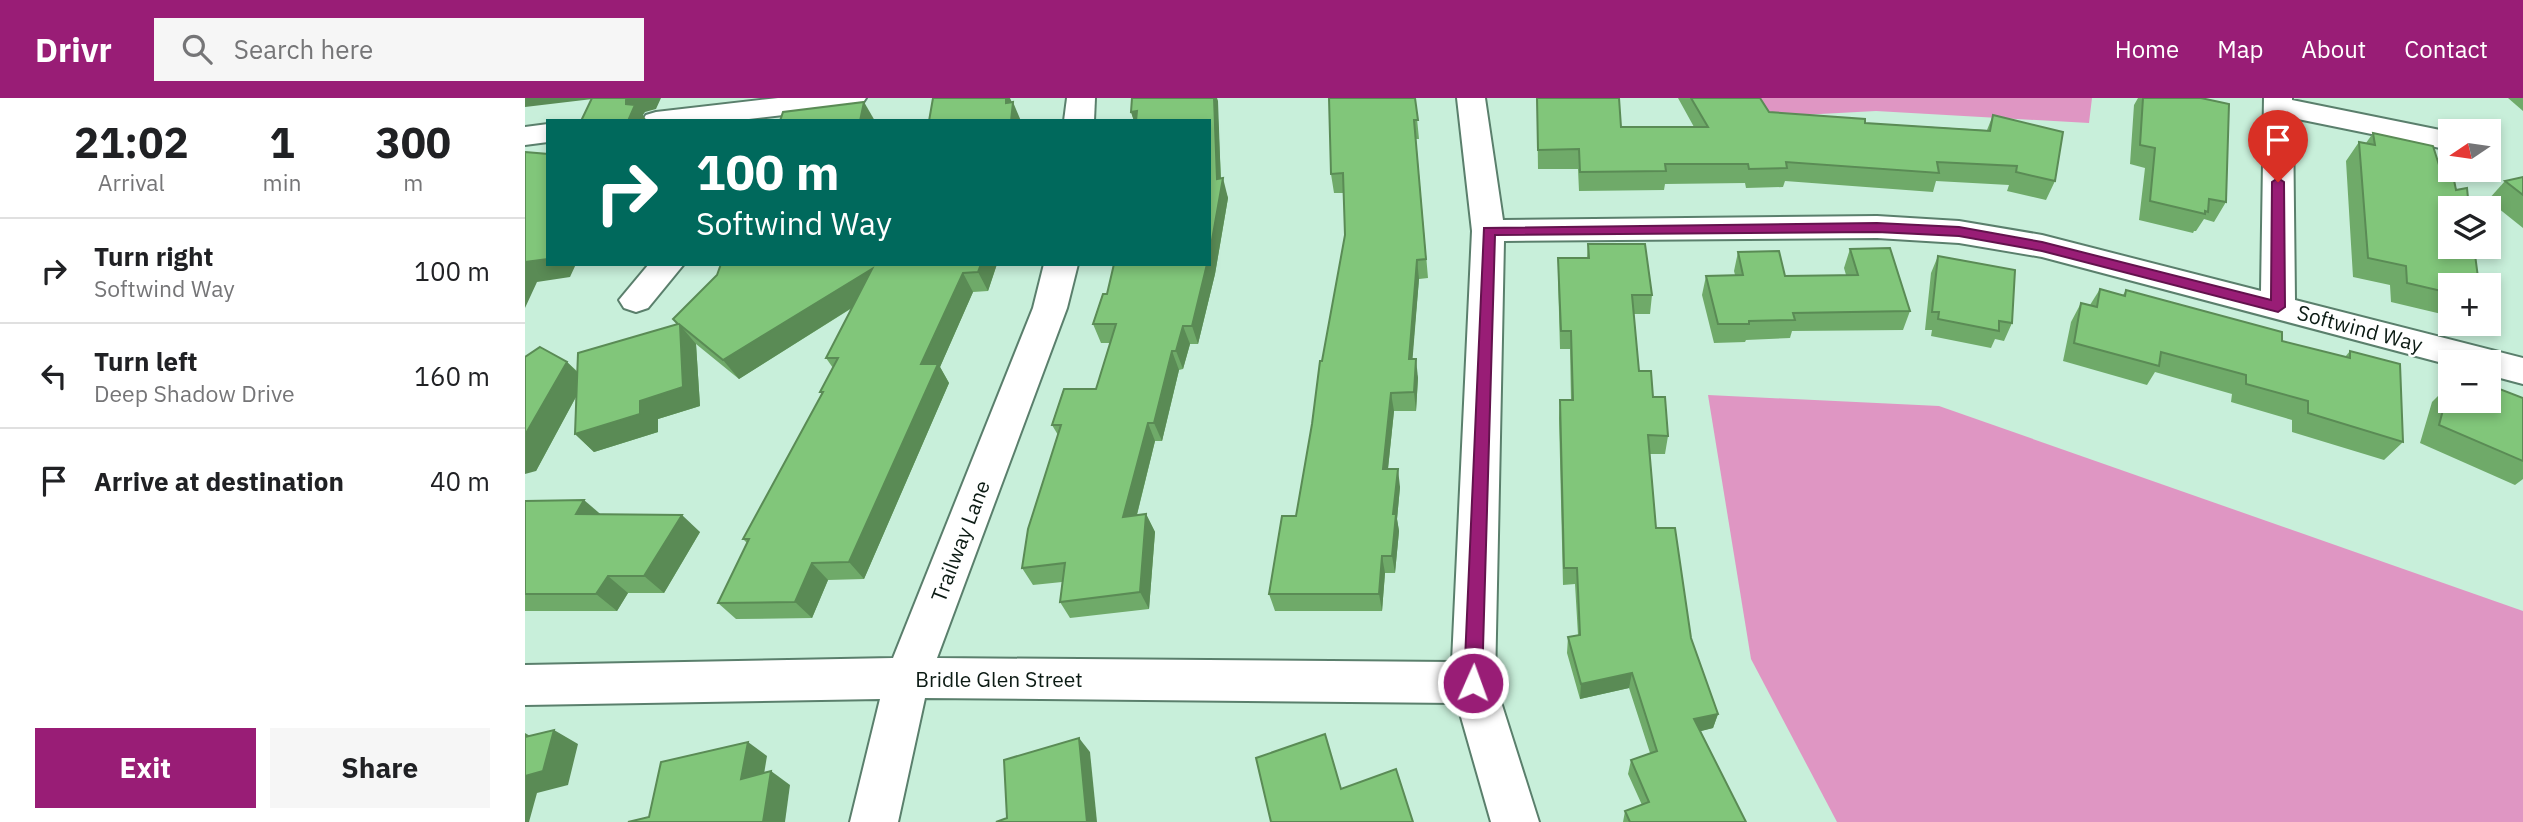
<!DOCTYPE html>
<html lang="en">
<head>
<meta charset="utf-8">
<style>
	:root { --surface:#fff; --page:#f6f6f6; --text:#202124; --muted:#757577; --line:#e0e0e0; --accent:#991d76 }
	body { margin:0; font-family:"IBM Plex Sans",sans-serif; background:var(--page); color:var(--text); height:100vh; display:flex; flex-direction:column; font-size:26px; white-space:nowrap }
	* { box-sizing:border-box; margin:0 }
	p { font-size:23px; color:var(--muted) }
	.icon { flex:none; width:38px; height:38px; fill:none; stroke:currentColor; stroke-width:2; stroke-linecap:round; stroke-linejoin:round }
	.map { position:relative; flex:1; overflow:hidden }
	.details { display:flex; flex-direction:column; background:var(--surface); width:525px }
	.details>* { flex:none }
	.hud { position:absolute; left:21px; top:21px; width:665px; height:147px; border-radius:0px; box-shadow:0 4px 10px #0003; background:#00695c; color:#fff; overflow:hidden }
	.needle { width:46px; rotate:257deg }
	.fabs { position:absolute; left:1913px; top:21px; display:grid; gap:14px }
	.fabs a { display:grid; place-items:center; width:63px; height:63px; border-radius:0px; background:var(--surface); box-shadow:0 4px 10px #0003; font-size:35px }
	.pin { position:absolute; display:grid; place-items:center; width:60px; height:60px; color:#fff; margin:-72px -30px; border-radius:50% 50% 50% 0; rotate:-45deg; box-shadow:0 0 7px #0007 }
	.pin .icon { rotate:45deg }
	.me { position:absolute; width:77px; margin:-38px; rotate:2deg; stroke-linejoin:round; filter:drop-shadow(0 0 5px #0008) }
	.turn { display:flex; align-items:center; gap:24px; height:147px; padding:0 35px; font-size:32px }
	.turn .icon { width:91px; height:91px; stroke-width:2.5 }
	.turn b { display:block; font-size:49px; line-height:60px }
	.eta { display:flex; justify-content:space-evenly; align-items:center; height:119px; text-align:center }
	.eta b { font-size:42px; font-weight:700; line-height:49px }
	.action { display:flex; gap:14px; margin-top:auto; padding:14px 35px }
	.action a { flex:1; height:80px; border-radius:0px; background:var(--accent); color:#fff; font-size:28px; font-weight:700; line-height:80px; text-align:center }
	.action a+a { background:var(--page); color:var(--text) }
	ul { padding:0; list-style:none }
	li { display:flex; align-items:center; gap:21px; height:105px; padding:0 35px; border-top:2px solid var(--line) }
	li div { flex:1 }
	li b { display:block; font-size:26px }
	li em { font-style:normal }
	header { display:flex; align-items:center; gap:42px; box-sizing:border-box; height:98px; padding:0 35px; background:var(--accent); color:#fff }
	header strong { font-size:33px }
	nav { display:flex; gap:38px; margin-inline-start:auto; font-size:24px }
	.search { width:490px; height:63px; background:var(--page); display:flex; align-items:center; gap:18px; box-sizing:border-box; padding:0 24px; border-radius:0px; color:var(--muted); font-size:26px }
	main { display:flex; flex:1; min-height:0 }
	.map>svg:first-child { display:block }
	.green { fill:#df96c3 }
	.lines { fill:none; stroke-linecap:round; stroke-linejoin:round }
	.minor-casing { stroke:#5a7f6c; stroke-width:4 }
	.minor { fill:#fff; fill-rule:evenodd }
	.wall { fill:#6faa69 }
	.shaded-wall { fill:#5a8b55 }
	.building { fill:#81c67a; stroke:#5a8b55; stroke-width:2 }
	.route { fill:#991d76; stroke:#63134d; stroke-width:2 }
	.labels { text-anchor:middle; dominant-baseline:central; stroke-width:5; stroke-linejoin:round; paint-order:stroke }
	.street-label { font-size:21px; fill:#0c1b14; stroke:#fff }
</style>
</head>
<body>
<header>
<strong>Drivr</strong>
<div class="search"><svg class="icon" aria-label="search" viewBox="0 0 24 24"><circle cx="10" cy="10" r="6"/><path d="M15 15l6 6"/></svg>Search here</div>
<nav><a>Home</a><a>Map</a><a>About</a><a>Contact</a></nav>
</header>
<main>
<section class="details">
<div class="eta">
<div><b>21:02</b><p>Arrival</p></div>
<div><b>1</b><p>min</p></div>
<div><b>300</b><p>m</p></div>
</div>
<ul>
<li><svg class="icon" aria-label="right" viewBox="0 0 24 24"><path d="M7 20v-9h11M14 6l5 5-5 5"/></svg><div><b>Turn right</b><p>Softwind Way</p></div><em>100 m</em></li>
<li><svg class="icon" aria-label="left" viewBox="0 0 24 24"><path d="M17 20v-9H6M10 6l-5 5 5 5"/></svg><div><b>Turn left</b><p>Deep Shadow Drive</p></div><em>160 m</em></li>
<li><svg class="icon" aria-label="arrive" viewBox="0 0 24 24"><path d="M6 21V4h12l-3 4 3 4H6"/></svg><div><b>Arrive at destination</b></div><em>40 m</em></li>
</ul>
<div class="action"><a>Exit</a><a>Share</a></div>
</section>
<div class="map">
<svg width="1998" height="724" viewBox="0 0 1998 724">
	<rect width="100%" height="100%" fill="#c8efda"/>
	<!-- green -->
	<g class="green">
		<path d="M1235,0H1567L1564,25L1351,13L1237,19Z"/>
		<path d="M1183,297L1414,308L1998,513V724H1312L1226,561Z"/>
	</g>
	<g class="lines">
		<defs>
			<g id="minor">
				<path d="M253,0H341L337,6L327,9L207,23H117L121,17L131,14Z"/>
				<path d="M542,0H570L569,23H539Z"/>
				<path d="M932,0H960L978,122L1352,118L1434,123L1517,137L1736,193L1739,0H1767V2L1925,34V52L1768,20L1770,202L1998,260V286L1964,277V264H1925V267L1517,159L1434,145L1352,140L979,143L970,585L1014,724H966L932,605L400,600L373,724H325L355,601L0,607V567L368,560L508,210L519,166H553L542,210L412,560L927,564L947,133Z"/>
				<path d="M23,26V44L0,47V29Z"/>
				<path d="M124,166H159L123,210L111,214L99,210L94,202Z"/>
			</g>
		</defs>
		<!-- minor casing -->
		<use href="#minor" class="minor-casing"/>
		<!-- minor -->
		<use href="#minor" class="minor"/>
	</g>
	<!-- wall -->
	<g class="wall">
		<path d="M607,0H692L696,81L703,100L690,176L673,246H665L658,271L654,272L637,343H630L612,417L621,416L630,434L624,511L545,520L535,504L537,484L508,487L497,470L533,337L527,327L571,291L585,245H576L568,226L582,196L684,23H609L606,14Z"/>
		<path d="M890,0L894,41H891L903,180L894,181L887,261L893,280L891,313H869L863,371L875,389L872,421L874,433L870,475H860L857,513H750L744,496L771,418L820,137L819,95H809L806,76Z"/>
		<path d="M1012,0H1094L1096,29H1169L1153,0H1235L1244,14L1340,25L1462,32L1468,17L1530,83L1521,102L1482,93L1484,87L1411,83L1408,94L1260,83L1258,89L1221,90L1220,85L1140,86L1139,92L1054,93L1053,71H1013Z"/>
		<path d="M1613,0H1676L1701,104L1689,124L1679,121L1671,133H1669L1668,135L1614,122L1620,70L1605,66L1609,7Z"/>
		<path d="M1983,0H1998V13Z"/>
		<path d="M1848,35L1925,187V218L1866,204L1865,187L1828,179L1821,63L1834,44L1841,45Z"/>
		<path d="M1998,79V130L1963,102L1980,83Z"/>
		<path d="M1063,146L1127,197L1125,216H1109L1114,273L1128,299L1143,338L1140,356H1125L1131,430L1166,540L1193,616L1188,630L1175,633L1221,724H1098L1100,713L1117,707L1103,676L1106,662L1125,655L1104,590L1055,601L1042,555L1043,539L1053,537L1050,486L1038,487L1034,320L1035,302H1046L1045,251H1035L1033,179V160H1062Z"/>
		<path d="M1325,151L1385,213L1378,232L1267,233L1265,240L1221,242L1220,244L1189,245L1177,197L1181,178L1210,177L1209,173L1213,154L1260,178L1321,177L1319,170Z"/>
		<path d="M1413,158L1487,225L1479,243L1470,241L1466,250L1406,238L1407,232H1400L1406,175Z"/>
		<path d="M472,166L463,193L448,194L415,269L424,285L339,481L303,482L287,520L211,521L193,505L222,445L218,441L297,296L295,294L308,270L301,260L327,210L214,281L171,246L175,308L133,321V334L69,354L50,336L51,299L11,373L1,258L42,264L53,274L152,226L148,221Z"/>
		<path d="M1575,191L1598,197L1601,192L1757,243L1820,259L1825,253L1878,344L1859,362L1767,334V322L1706,304L1707,296L1630,274L1622,287L1538,263L1546,224L1556,205L1565,207Z"/>
		<path d="M1925,286L1964,303V292L1967,288L1998,300V381L1990,387L1895,345L1907,304Z"/>
		<path d="M0,403L75,416L175,434L139,495H103L92,513H0Z"/>
	</g>
	<!-- shaded-wall -->
	<g class="shaded-wall">
		<path d="M0,0H76L0,9Z"/>
		<path d="M103,0H136L131,11L120,14L118,17L122,23H103L101,2Z"/>
		<path d="M481,0H485L488,7V4L496,23H486L481,5Z"/>
		<path d="M689,0H692L693,3L696,87L698,80L703,100L690,176L673,246L667,228L682,166H684L692,81Z"/>
		<path d="M339,4L350,23H335Z"/>
		<path d="M612,13L615,23H609L606,14Z"/>
		<path d="M23,161V166H51L45,179L12,184L0,210V164Z"/>
		<path d="M892,162L894,181L886,280L884,261Z"/>
		<path d="M456,166H472L463,193L453,174Z"/>
		<path d="M347,171L358,190L214,281L198,262Z"/>
		<path d="M438,175L448,194L415,269L424,285L339,481L324,464L396,266Z"/>
		<path d="M155,227L171,246L175,308L133,321V334L69,354L50,336L115,303Z"/>
		<path d="M658,228L665,246L658,271L651,253Z"/>
		<path d="M647,253L654,272L637,343L629,325Z"/>
		<path d="M891,261L893,280L891,313L889,294Z"/>
		<path d="M42,264L60,282L11,373L0,376V337Z"/>
		<path d="M866,295L869,313L861,389L858,371Z"/>
		<path d="M623,325L630,343L607,436L598,419Z"/>
		<path d="M873,371L875,389L872,421L874,433L870,475L867,458L868,416Z"/>
		<path d="M59,402L80,420L51,416Z"/>
		<path d="M621,416L630,434L624,511L615,494Z"/>
		<path d="M157,417L175,434L139,495L119,478Z"/>
		<path d="M857,458L860,475L857,513L854,496Z"/>
		<path d="M287,465L303,482L287,520L270,504Z"/>
		<path d="M83,478L103,495L92,513L71,496Z"/>
		<path d="M1107,575L1104,590L1055,601L1056,586Z"/>
		<path d="M1193,616L1188,630L1165,636L1169,621Z"/>
		<path d="M29,632L53,646L43,687L12,695L4,724H0V635L24,649Z"/>
		<path d="M554,640L565,654L572,724H562Z"/>
		<path d="M223,644L242,658L236,694L216,681Z"/>
		<path d="M246,673L265,687L260,724H238Z"/>
	</g>
	<!-- building -->
	<g class="building">
		<path d="M67,0H103L101,2V6L110,7L103,23H56Z"/>
		<path d="M408,0H481V5L488,4L486,23H404Z"/>
		<path d="M607,0H689L692,81L698,80L684,159V23H611L612,13L606,14Z"/>
		<path d="M804,0H890L893,22H889L901,161L892,162L884,261H891L889,294L866,295L858,371H873L868,416H871L867,458H857L854,496H744L757,418H771L787,326L795,263H797L820,137L818,75L806,76Z"/>
		<path d="M1012,0H1094L1096,29H1183L1166,0H1235L1244,14L1340,21V25L1465,33L1468,17L1538,34L1530,83L1491,74L1492,68L1412,64L1414,75L1261,64L1262,70L1224,71L1223,66H1140L1141,73L1055,74L1054,51L1013,52Z"/>
		<path d="M1618,0H1676L1704,6L1701,104L1684,101L1683,114L1680,113V116L1625,103L1630,50L1615,47Z"/>
		<path d="M339,4L335,23H255L258,14Z"/>
		<path d="M1848,35L1908,48L1914,67L1925,70V72H1927L1931,92L1942,90L1944,110H1925V149H1949L1954,187H1925V195L1882,185L1881,168L1843,160L1834,44L1850,47Z"/>
		<path d="M0,54L23,56V161L0,164Z"/>
		<path d="M1998,79V97L1980,83Z"/>
		<path d="M1063,146H1120L1127,197H1107L1114,273H1126L1128,299H1140L1143,338L1123,337L1131,430H1150L1166,540L1193,616L1169,621L1221,724H1105L1100,713L1124,704L1106,662L1132,653L1107,575L1056,586L1043,539L1055,537L1052,470H1039L1035,302H1048L1046,233H1036L1033,160H1064Z"/>
		<path d="M1365,150L1385,213L1268,215L1270,222L1224,223V226H1193L1181,178L1218,177L1213,154L1254,153L1260,178L1333,177L1325,151Z"/>
		<path d="M1413,158L1490,172L1487,225L1474,223V233L1413,221L1414,214H1407Z"/>
		<path d="M196,166H456L453,174L438,175L396,266H413L324,464L287,465L270,504L193,505L224,441H218L298,294H295L313,260H301L347,171L198,262L155,227L158,289L115,303V316L50,336L53,255L153,226L148,221L192,177Z"/>
		<path d="M589,166H682L667,228H658L651,253H647L629,325H623L598,419L621,416L615,494L535,504L540,465L497,470L503,431L536,327H527L539,291H571L591,226H568L578,196H582Z"/>
		<path d="M1575,191L1600,198L1601,192L1757,234V243L1825,260V253L1875,266L1878,344L1783,315V303L1721,286V277L1636,254L1634,268L1549,245L1556,205L1572,209Z"/>
		<path d="M15,249L42,264L0,337V259Z"/>
		<path d="M1925,286V303H1964L1967,288L1998,300V363L1914,327Z"/>
		<path d="M59,402L51,416L157,417L119,478H83L71,496H0V403Z"/>
		<path d="M29,632L18,673L0,678V639Z"/>
		<path d="M800,636L816,691L871,671L888,724H746L731,660Z"/>
		<path d="M554,640L562,724H471L482,720L479,662Z"/>
		<path d="M223,644L216,681L246,673L238,724H103L124,719L136,664Z"/>
	</g>
	<!-- route -->
	<path class="route" d="M1753,80L1759,84L1760,209L1753,214L1517,153L1434,138L1352,134L970,137L957,585L955,591L948,593L942,591L939,585L959,130L1352,125L1434,129L1517,144L1746,202L1747,84Z"/>
	<g class="labels">
		<!-- street labels -->
		<g class="street-label">
			<text transform="translate(1835 230) rotate(15)">Softwind Way</text>
			<text transform="translate(435 443) rotate(-69)">Trailway Lane</text>
			<text x="474" y="581">Bridle Glen Street</text>
		</g>
	</g>
</svg>
<div class="fabs">
<a><svg class="needle" viewBox="-14 -14 28 28"><path d="M0-13l5 13h-10z" fill="#e53935"/><path d="M0 13l5-13h-10z" fill="#757577"/></svg></a>
<a><svg class="icon" aria-label="layers" viewBox="0 0 24 24"><path d="M12 4l9 5-9 5-9-5zM3 14l9 5 9-5"/></svg></a>
<a>+</a>
<a>−</a>
</div>
<div class="pin" style="left:1753px;top:84px;background:#d93025"><svg class="icon" aria-label="arrive" viewBox="0 0 24 24"><path d="M6 21V4h12l-3 4 3 4H6"/></svg></div>
<svg class="me" style="left:948px;top:585px" viewBox="-20 -20 40 40"><circle r="17" fill="#991d76" stroke="#fff" stroke-width="3"/><path d="M0-11L8 9 0 5-8 9z" fill="#fff"/></svg>
<div class="hud">
<div class="turn"><svg class="icon" aria-label="right" viewBox="0 0 24 24"><path d="M7 20v-9h11M14 6l5 5-5 5"/></svg><div><b>100 m</b>Softwind Way</div></div>
</div>
</div>
</main>
</body>
</html>
